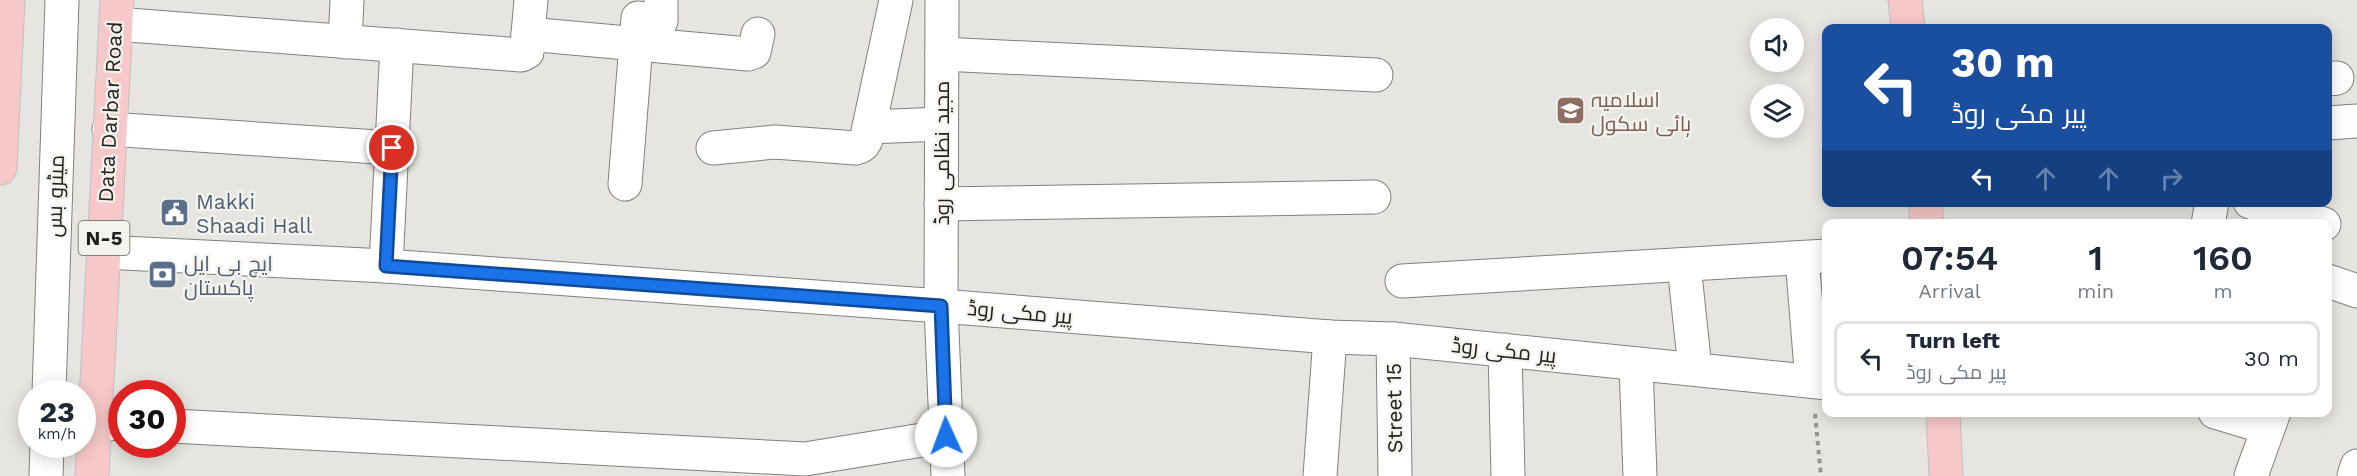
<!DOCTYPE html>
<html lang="en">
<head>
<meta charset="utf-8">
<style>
	:root { --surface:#fff; --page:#f2f2f3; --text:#1f2937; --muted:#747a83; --line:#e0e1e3 }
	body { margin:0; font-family:"Work Sans",Cairo,sans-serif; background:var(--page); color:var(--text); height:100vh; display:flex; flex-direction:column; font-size:22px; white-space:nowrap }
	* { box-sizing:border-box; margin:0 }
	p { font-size:20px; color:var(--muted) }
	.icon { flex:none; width:33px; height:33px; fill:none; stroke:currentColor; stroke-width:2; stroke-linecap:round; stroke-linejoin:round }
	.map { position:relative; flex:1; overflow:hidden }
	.details { position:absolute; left:1822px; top:219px; width:510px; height:198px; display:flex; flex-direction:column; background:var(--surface); border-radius:12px; box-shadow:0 3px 15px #0003 }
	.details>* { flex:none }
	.top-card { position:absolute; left:1822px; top:24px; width:510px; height:183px; border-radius:12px; box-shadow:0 3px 15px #0003; background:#1a4fa0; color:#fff; overflow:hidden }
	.tools { position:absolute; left:1750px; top:18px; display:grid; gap:12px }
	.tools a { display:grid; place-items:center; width:54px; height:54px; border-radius:50%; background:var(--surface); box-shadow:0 3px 15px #0003; font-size:30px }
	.speed { position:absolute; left:18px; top:380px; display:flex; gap:12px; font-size:30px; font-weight:700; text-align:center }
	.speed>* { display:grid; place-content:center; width:78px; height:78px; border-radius:50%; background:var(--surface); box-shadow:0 3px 15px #0003; line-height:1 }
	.speed small { font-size:15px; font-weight:400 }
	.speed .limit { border:9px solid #d22; background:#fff; color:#111 }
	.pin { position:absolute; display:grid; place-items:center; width:51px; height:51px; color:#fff; margin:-26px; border:3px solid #fff; border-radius:50%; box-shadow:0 2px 6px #0007 }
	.me { position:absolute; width:66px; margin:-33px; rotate:358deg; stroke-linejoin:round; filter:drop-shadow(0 0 4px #0008) }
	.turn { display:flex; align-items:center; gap:21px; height:126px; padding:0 30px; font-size:27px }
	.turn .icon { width:78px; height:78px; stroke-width:2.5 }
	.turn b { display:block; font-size:42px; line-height:51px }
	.lanes { display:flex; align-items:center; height:57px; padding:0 30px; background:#0003; justify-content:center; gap:30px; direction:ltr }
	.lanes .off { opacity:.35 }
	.eta { display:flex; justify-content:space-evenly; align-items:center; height:102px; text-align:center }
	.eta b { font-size:36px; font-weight:600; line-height:42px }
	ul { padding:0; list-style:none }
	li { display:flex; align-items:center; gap:18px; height:75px; margin:0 12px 9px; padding:0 18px; border:3px solid var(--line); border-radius:12px }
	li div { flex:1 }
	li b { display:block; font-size:22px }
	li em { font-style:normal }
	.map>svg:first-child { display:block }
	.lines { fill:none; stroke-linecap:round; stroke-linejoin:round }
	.minor-casing { stroke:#82807c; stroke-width:35 }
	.major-casing { stroke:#c1c1c0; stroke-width:35 }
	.path { stroke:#979592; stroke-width:4; stroke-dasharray:4.5 4.5; stroke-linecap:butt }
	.minor { stroke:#fff; stroke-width:33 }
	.major { stroke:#f7c8c9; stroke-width:33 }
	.route-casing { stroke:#114b97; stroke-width:15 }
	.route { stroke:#1a73e8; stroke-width:10 }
	.labels { text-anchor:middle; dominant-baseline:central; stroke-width:4.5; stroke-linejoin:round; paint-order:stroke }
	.shield { fill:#f4f3ee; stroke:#61605d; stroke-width:1.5 }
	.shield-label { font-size:20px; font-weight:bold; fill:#22211f }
	.education-label { font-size:21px; fill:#785e54; stroke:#f4f3ee; text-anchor:start }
	.street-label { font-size:21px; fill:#22211f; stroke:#f4f3ee }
	.service-label { font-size:21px; fill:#4e5e75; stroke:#f4f3ee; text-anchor:start }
</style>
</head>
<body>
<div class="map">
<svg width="2357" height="476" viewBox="0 0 2357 476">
	<rect width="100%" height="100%" fill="#e7e5e1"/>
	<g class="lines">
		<defs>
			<g id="minor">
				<path d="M942,0L941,306L948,476"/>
				<path d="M116,24L521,55L527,52L528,34L748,54L754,52L758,34"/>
				<path d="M528,34L531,0"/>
				<path d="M345,42L347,0"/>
				<path d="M942,54L1376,75"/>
				<path d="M2328,79L2337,78"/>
				<path d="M2328,123L2357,121"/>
				<path d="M869,127L896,0"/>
				<path d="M109,129L392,148"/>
				<path d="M713,148L775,142L856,148C867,146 867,136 869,127L941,124"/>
				<path d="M625,184L638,18L661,21V0"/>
				<path d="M2250,202L2324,224"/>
				<path d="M941,204L1374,197"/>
				<path d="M2208,224L2212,202"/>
				<path d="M103,252L386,266L941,306L1330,337L1393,339L1827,383"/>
				<path d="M1802,258L1812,381"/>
				<path d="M1684,265L1695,369"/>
				<path d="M386,266L397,45"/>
				<path d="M1402,281L1827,256"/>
				<path d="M2328,281L2357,291"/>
				<path d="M1393,339L1395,476"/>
				<path d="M1505,350L1508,476"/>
				<path d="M1636,364L1640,476"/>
				<path d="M49,393L62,0"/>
				<path d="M2215,412L2268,428"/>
				<path d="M95,422L122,424"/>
				<path d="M172,426L805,459L947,436"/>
				<path d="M46,476L47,444"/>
				<path d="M1320,476L1330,337"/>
				<path d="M2251,476L2274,412"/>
				<path d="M2354,476L2357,466"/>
			</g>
			<g id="major">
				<path d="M1905,0L1908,28"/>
				<path d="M0,168L8,0"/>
				<path d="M1925,202L1927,224"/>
				<path d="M1943,412L1946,476"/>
				<path d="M92,476L117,0"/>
			</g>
		</defs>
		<!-- minor casing -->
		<use href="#minor" class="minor-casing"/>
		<!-- major casing -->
		<use href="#major" class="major-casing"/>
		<!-- path -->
		<path class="path" d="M1815,414L1821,476"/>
		<!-- minor -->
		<use href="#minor" class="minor"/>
		<!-- major -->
		<use href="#major" class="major"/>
	</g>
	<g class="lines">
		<defs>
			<path id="route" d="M392,148L386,266L941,306L946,436"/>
		</defs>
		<!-- route casing -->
		<use href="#route" class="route-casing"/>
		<!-- route -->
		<use href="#route" class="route"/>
	</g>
	<!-- icons -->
	<defs>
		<symbol id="school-square" viewBox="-11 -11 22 22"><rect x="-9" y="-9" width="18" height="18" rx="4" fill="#8d6e63" stroke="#f4f3ee"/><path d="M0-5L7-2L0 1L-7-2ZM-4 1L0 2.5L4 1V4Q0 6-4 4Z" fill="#fff"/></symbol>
		<symbol id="civic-square" viewBox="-11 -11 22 22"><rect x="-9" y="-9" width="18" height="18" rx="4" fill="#5c6f8a" stroke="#f4f3ee"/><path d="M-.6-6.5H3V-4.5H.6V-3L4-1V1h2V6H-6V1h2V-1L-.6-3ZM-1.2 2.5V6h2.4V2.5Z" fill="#fff"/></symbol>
		<symbol id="bank-square" viewBox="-11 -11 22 22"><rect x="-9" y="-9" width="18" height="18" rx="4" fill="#5c6f8a" stroke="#f4f3ee"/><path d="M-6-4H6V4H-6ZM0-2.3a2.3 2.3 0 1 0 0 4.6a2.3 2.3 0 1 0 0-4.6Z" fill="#fff"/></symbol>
	</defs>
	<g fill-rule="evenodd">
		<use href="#school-square" x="1554" y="94" width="33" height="33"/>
		<use href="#civic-square" x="158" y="196" width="33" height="33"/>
		<use href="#bank-square" x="146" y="258" width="33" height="33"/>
	</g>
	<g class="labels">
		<!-- shield labels -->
		<rect class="shield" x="78.5" y="221" width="51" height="34" rx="4.5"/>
		<g class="shield-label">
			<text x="104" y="238">N-5</text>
		</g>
		<!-- education labels -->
		<g class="education-label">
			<text x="1591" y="99">اسلامیہ<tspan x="1591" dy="24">ہائی سکول</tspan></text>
		</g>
		<!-- street labels -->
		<g class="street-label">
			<text transform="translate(110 112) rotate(-87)">Data Darbar Road</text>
			<text transform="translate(941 153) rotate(-90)">مجید نظامی روڈ</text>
			<text transform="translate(55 196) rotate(-88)">میٹرو بس</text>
			<text transform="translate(1020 312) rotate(5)">پیر مکی روڈ</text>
			<text transform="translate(1504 350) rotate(6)">پیر مکی روڈ</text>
			<text transform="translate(1394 408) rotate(-91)">Street 15</text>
		</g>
		<!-- service labels -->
		<g class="service-label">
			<text x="196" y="201">Makki<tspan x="196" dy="24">Shaadi Hall</tspan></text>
			<text x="184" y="263">ایچ بی ایل<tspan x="184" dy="24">پاکستان</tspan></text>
		</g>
	</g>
</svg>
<div class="tools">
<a><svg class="icon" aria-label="sound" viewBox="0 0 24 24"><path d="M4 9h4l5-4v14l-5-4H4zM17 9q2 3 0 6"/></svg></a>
<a><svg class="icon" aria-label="layers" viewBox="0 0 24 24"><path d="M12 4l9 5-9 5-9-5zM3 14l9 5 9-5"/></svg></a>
</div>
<div class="speed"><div>23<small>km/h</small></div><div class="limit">30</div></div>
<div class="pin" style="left:392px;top:148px;background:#d93025"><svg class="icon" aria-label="arrive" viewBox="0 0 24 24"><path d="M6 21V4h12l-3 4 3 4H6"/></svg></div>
<svg class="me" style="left:946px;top:436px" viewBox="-20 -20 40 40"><circle r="19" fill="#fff"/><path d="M0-13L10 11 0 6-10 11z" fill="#1a73e8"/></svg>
<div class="top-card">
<div class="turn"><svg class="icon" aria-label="left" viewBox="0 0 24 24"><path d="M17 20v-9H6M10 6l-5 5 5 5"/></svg><div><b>30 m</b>پیر مکی روڈ</div></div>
<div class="lanes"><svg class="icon" aria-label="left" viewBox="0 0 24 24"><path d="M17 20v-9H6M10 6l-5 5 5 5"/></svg><svg class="icon off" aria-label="ahead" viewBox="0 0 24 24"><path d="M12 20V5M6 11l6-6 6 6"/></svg><svg class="icon off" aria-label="ahead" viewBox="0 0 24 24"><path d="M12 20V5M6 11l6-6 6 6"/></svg><svg class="icon off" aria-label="right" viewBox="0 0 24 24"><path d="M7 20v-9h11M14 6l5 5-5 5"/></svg></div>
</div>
<section class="details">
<div class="eta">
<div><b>07:54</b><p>Arrival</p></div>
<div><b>1</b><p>min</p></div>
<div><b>160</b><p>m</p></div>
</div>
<ul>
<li><svg class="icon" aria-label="left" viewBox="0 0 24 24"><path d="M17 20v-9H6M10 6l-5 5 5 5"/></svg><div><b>Turn left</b><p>پیر مکی روڈ</p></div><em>30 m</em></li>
</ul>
</section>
</div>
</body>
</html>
